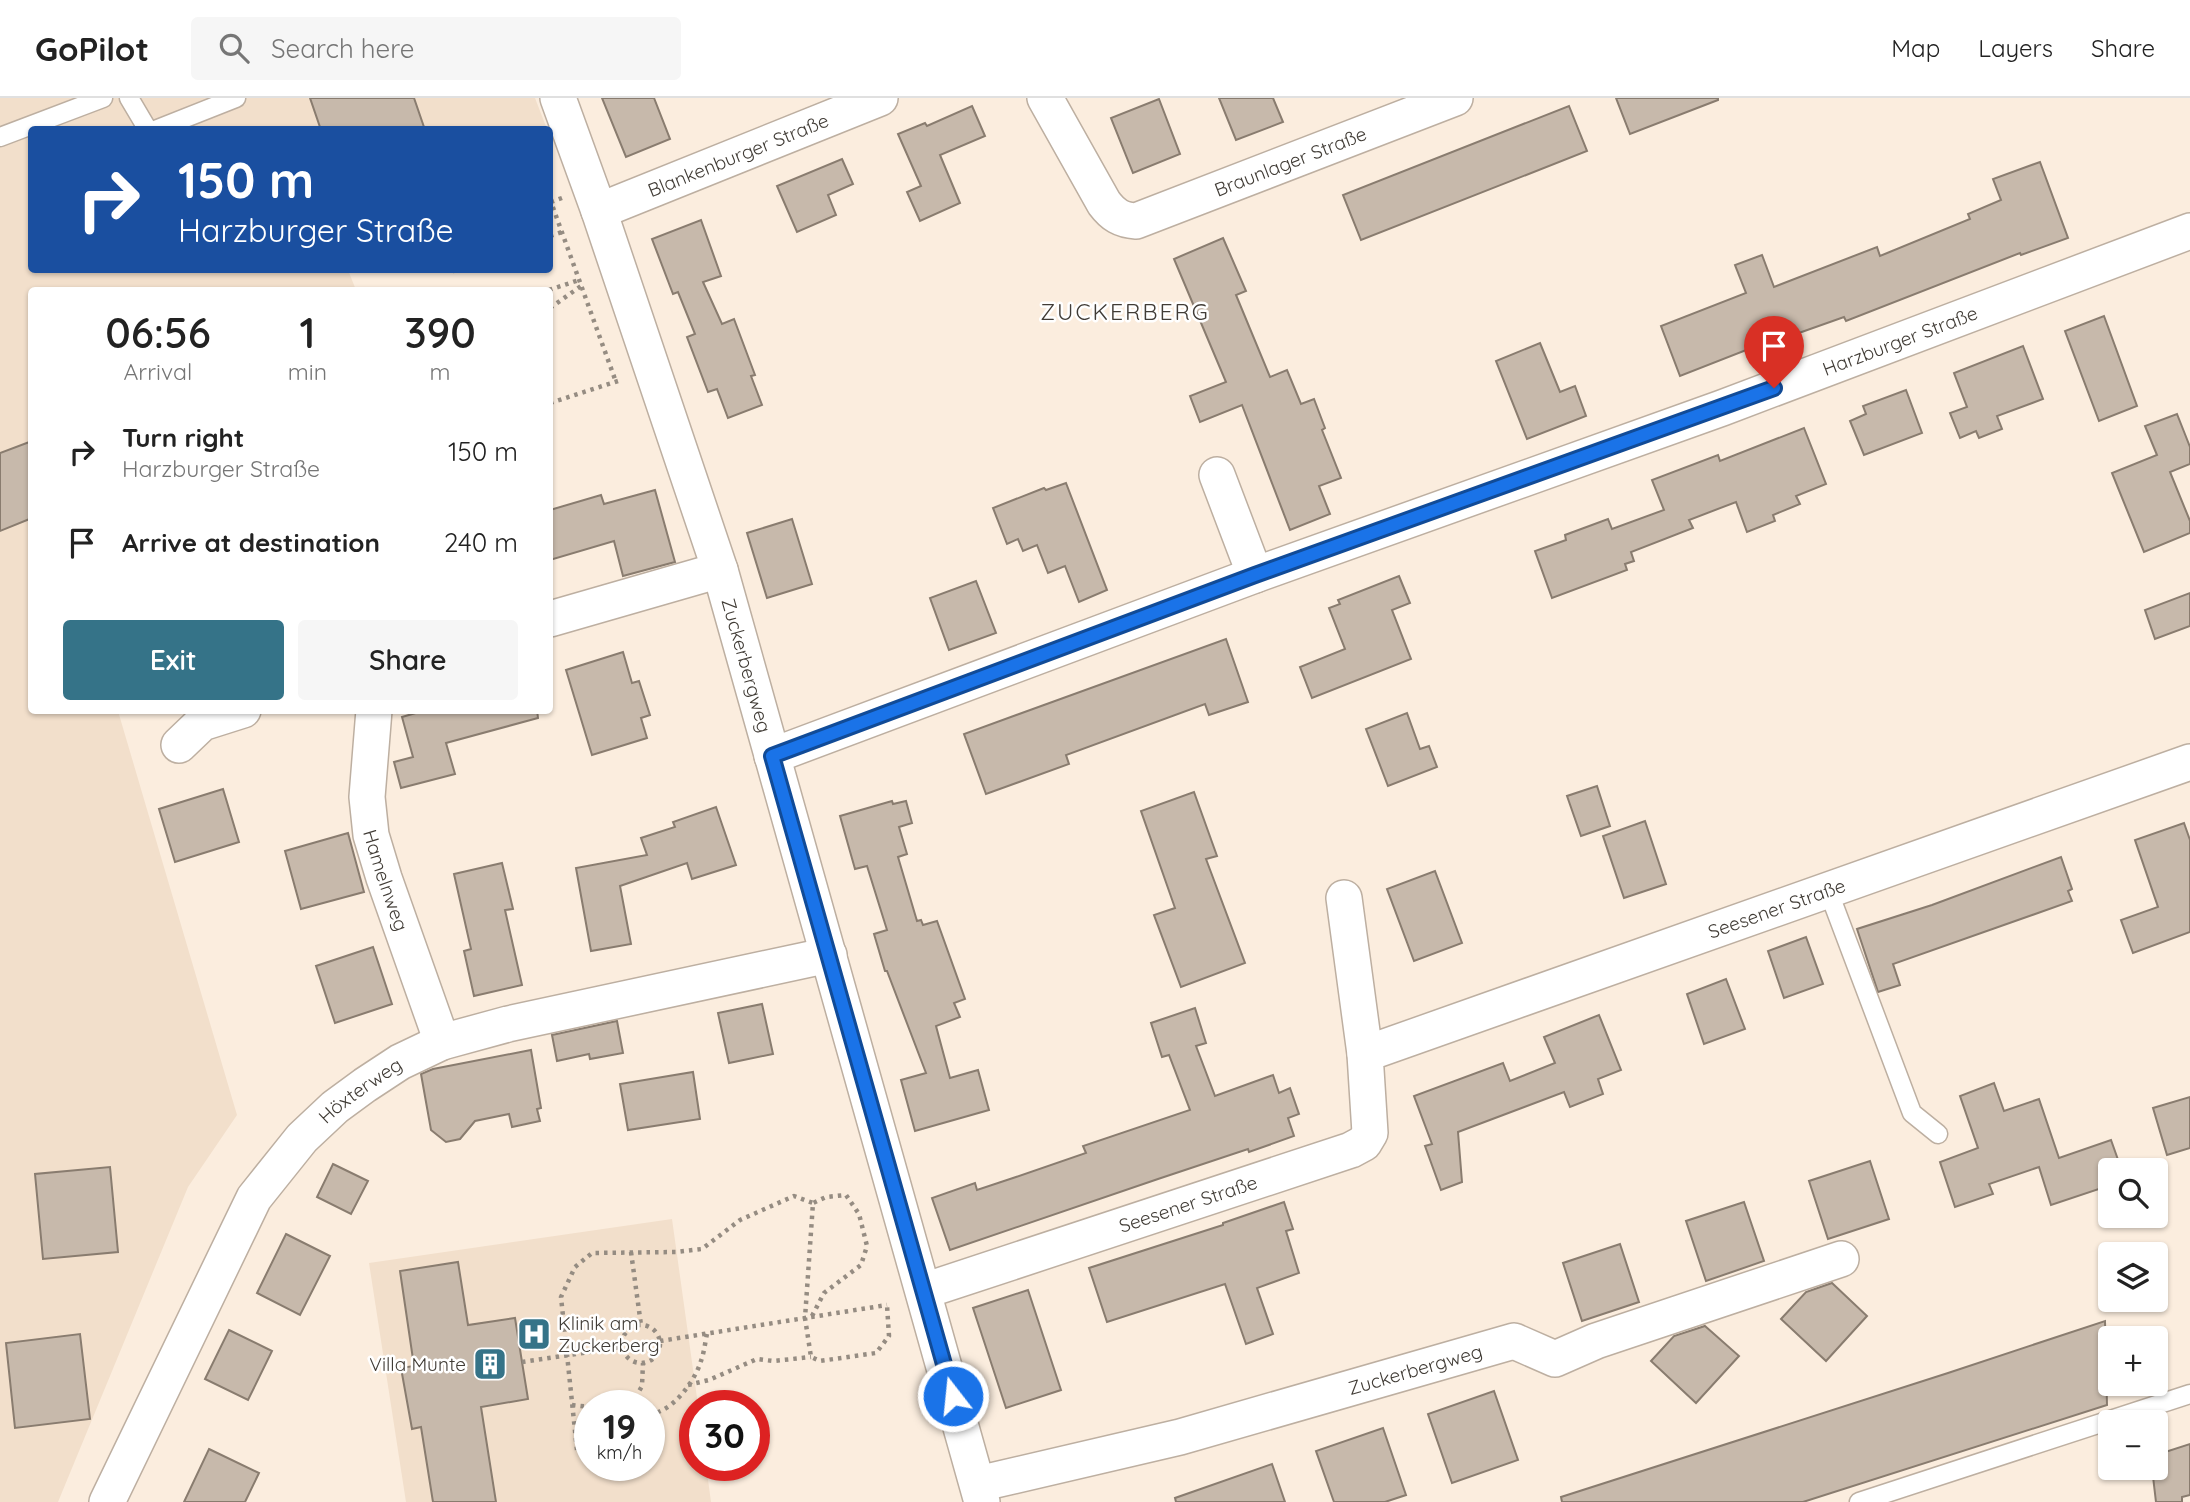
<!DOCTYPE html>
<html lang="en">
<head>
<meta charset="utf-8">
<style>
	:root { --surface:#fff; --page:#f6f6f6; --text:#222; --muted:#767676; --line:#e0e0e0; --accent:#357388 }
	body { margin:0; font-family:Quicksand,sans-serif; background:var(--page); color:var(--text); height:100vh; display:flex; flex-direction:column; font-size:26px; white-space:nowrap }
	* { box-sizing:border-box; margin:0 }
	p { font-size:23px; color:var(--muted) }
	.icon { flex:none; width:38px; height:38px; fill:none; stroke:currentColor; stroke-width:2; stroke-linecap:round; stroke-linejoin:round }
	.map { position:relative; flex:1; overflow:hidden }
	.drawer { position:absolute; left:28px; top:189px; width:525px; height:427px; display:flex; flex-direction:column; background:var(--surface); border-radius:7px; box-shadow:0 2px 5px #0004 }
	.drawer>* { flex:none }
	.banner { position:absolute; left:28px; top:28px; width:525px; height:147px; border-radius:7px; box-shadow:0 2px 5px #0004; background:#1a4fa0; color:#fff; overflow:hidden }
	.controls { position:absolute; left:2098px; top:1060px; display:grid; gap:14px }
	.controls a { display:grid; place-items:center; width:70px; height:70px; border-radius:7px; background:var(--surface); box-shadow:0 2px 5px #0004; font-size:35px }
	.speed { position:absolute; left:574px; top:1292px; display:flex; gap:14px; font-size:35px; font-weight:700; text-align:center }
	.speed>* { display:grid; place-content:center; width:91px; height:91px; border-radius:50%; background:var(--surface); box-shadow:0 2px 5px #0004; line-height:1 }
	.speed small { font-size:18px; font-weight:400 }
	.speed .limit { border:10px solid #d22; background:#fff; color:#111 }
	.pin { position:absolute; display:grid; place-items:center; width:60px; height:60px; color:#fff; margin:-72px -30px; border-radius:50% 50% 50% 0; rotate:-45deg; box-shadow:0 0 7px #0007 }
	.pin .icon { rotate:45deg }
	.me { position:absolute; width:77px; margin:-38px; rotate:344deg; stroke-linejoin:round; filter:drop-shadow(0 0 5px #0008) }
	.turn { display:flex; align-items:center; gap:24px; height:147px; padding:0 35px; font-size:32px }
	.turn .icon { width:91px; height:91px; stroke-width:2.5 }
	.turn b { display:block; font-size:49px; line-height:60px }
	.eta { display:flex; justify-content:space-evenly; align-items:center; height:119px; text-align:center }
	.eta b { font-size:42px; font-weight:600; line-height:49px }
	.button { display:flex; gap:14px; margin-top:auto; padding:14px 35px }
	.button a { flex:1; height:80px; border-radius:7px; background:var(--accent); color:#fff; font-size:28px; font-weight:600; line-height:80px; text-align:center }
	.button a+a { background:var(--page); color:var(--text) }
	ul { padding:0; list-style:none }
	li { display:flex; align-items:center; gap:21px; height:91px; padding:0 35px }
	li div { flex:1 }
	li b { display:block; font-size:26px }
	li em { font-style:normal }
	header { display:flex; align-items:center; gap:42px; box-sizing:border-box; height:98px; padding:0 35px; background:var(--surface); border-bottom:2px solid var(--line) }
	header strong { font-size:33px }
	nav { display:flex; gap:38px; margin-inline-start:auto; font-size:24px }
	.search { width:490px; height:63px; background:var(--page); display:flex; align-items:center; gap:18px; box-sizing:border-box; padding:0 24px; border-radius:7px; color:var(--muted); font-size:26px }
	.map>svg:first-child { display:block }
	.built { fill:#f2dfcb; fill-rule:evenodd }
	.building { fill:#c7b9ab; stroke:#897c6f; stroke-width:2 }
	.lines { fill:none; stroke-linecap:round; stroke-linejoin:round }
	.service-casing { stroke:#bdafa1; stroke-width:21 }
	.minor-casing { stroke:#bdafa1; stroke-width:38 }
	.path { stroke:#958c82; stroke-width:4.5; stroke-dasharray:3.5 5; stroke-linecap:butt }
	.service { stroke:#fff; stroke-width:18 }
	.minor { stroke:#fff; stroke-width:35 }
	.route-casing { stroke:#114b97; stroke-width:18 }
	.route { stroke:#1a73e8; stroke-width:12 }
	.labels { text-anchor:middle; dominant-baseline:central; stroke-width:5; stroke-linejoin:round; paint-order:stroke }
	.street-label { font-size:19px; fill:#413c36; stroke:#fff }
	.poi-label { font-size:19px; fill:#413c36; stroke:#fff; text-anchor:start }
	.quarter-label { font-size:23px; letter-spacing:2px; fill:#413c36; stroke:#fff }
</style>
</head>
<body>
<header>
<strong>GoPilot</strong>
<div class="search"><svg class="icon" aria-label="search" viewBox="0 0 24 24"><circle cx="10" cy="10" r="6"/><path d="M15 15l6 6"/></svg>Search here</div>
<nav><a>Map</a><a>Layers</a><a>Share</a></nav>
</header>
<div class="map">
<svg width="2190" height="1404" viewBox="0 0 2190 1404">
	<rect width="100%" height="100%" fill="#fbedde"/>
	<!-- built -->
	<g class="built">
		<path d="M0,0H535L547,31L32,32V172H348L356,192H32V612L118,613L237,1017L188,1089L58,1404H0Z"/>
		<path d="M672,1121L698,1307H695V1367H706L711,1404H406L369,1165ZM590,1307H649V1367H590Z"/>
	</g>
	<!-- building -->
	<g class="building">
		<path d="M310,0H414L425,32H321Z"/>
		<path d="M602,0H654L670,41L626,59Z"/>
		<path d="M1219,0H1273L1283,24L1236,42Z"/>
		<path d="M1616,0H1718V2L1630,36Z"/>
		<path d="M1159,1L1180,56L1133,75L1111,20Z"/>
		<path d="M972,8L985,38L940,57L960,105L920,123L907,94L921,88L898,36L925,25L927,28Z"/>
		<path d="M1569,8L1587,53L1361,142L1343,97Z"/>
		<path d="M842,61L853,86L828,97L836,117L797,134L777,88Z"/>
		<path d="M2040,64L2068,140L2021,157L2020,155L1846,223L1844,219L1765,247L1764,245L1680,278L1661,228L1746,195L1735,167L1762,157L1774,189L1877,149L1880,158L1970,121L1968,116L2001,102L1993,81Z"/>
		<path d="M701,122L721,178L703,184L722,226L734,221L755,277L751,278L762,307L728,320L717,291L708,294L687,239L695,236L678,194L673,196L652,141Z"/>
		<path d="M1223,140L1246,193L1236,197L1270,279L1287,272L1301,306L1314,301L1325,330L1322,332L1341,380L1319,388L1330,416L1290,432L1242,307L1200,324L1190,298L1226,284L1174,161Z"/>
		<path d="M2104,218L2137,308L2099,323L2065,233Z"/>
		<path d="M1540,245L1560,294L1575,288L1586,318L1527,341L1496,263Z"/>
		<path d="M2023,248L2043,301L1997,318L2002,331L1979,340L1976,333L1960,340L1950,315L1967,309L1954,275Z"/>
		<path d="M1906,292L1922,335L1864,357L1850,323L1866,316L1863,308Z"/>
		<path d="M2177,316L2190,349V366L2170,374L2190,423V435L2144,454L2112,375L2157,357L2145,328Z"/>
		<path d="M1804,330L1826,386L1796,398L1800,406L1773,417L1775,423L1747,434L1736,404L1689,422L1693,430L1631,454L1634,463L1625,466L1627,472L1552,500L1535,453L1566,442L1565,437L1608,421L1612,431L1664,412L1652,382L1718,357L1720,363Z"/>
		<path d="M32,343V420L0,433V355Z"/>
		<path d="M1066,385L1107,492L1079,504L1065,468L1048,475L1037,447L1023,453L1018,441L1007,446L993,410L1044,390L1046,392Z"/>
		<path d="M655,392L675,464L623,478L614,443L550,462V412L601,397L604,406Z"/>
		<path d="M792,421L812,486L767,500L747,435Z"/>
		<path d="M1399,478L1410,505L1392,512L1411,561L1312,600L1300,569L1345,551L1329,510L1340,506L1338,502Z"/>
		<path d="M976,483L996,535L949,552L930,500Z"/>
		<path d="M2190,495V528L2155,541L2145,512Z"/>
		<path d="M1226,541L1248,604L1209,617L1205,606L1066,657L1069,666L986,696L964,636Z"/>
		<path d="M623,554L632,585L639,583L650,617L641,620L647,640L592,657L566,572Z"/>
		<path d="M426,612H537L538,620L446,645L455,676L401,690L394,664L413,659L402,619Z"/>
		<path d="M1407,615L1420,651L1429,648L1437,669L1388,688L1366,631Z"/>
		<path d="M1597,688L1610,728L1581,738L1567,698Z"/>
		<path d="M223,691L239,744L175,764L159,711Z"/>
		<path d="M1194,694L1217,758L1206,761L1245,865L1181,889L1154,817L1175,810L1141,713Z"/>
		<path d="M892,703L893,706L906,703L912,725L899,729L907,756L898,759L917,823L921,822L923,827L937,823L965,901L954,905L960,919L936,928L950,980L978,972L989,1012L915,1033L901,982L926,975L887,873H885L874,836L887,832L867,768L855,771L840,718Z"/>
		<path d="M716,709L736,767L692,781L687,765L620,788L631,846L591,853L576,770L647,757L641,740L675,729L673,724Z"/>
		<path d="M1645,723L1666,786L1624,800L1603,738Z"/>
		<path d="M2184,725L2190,742V834L2133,855L2121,822L2158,809L2135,742Z"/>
		<path d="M348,735L364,794L301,811L285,753Z"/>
		<path d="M2061,759L2072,791L2068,793L2072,803L1893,866L1900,887L1878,894L1857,831L1932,807Z"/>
		<path d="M502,765L513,811L505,812L522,887L474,898L464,853L471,851L454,776Z"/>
		<path d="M1435,773L1462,845L1414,863L1387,791Z"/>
		<path d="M1806,839L1823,886L1784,900L1768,853Z"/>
		<path d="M373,849L392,906L335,925L316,868Z"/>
		<path d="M1726,881L1745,931L1704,946L1687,896Z"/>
		<path d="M762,906L773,956L729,965L718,915Z"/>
		<path d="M1195,910L1206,945L1196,948L1215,998L1273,977L1279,995L1290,990L1299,1016L1288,1020L1294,1038L1249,1054L1248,1051L1158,1081L950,1152L932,1100L975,1085L977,1092L1016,1079L1086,1055L1083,1048L1190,1012L1169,957L1162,959L1151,925Z"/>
		<path d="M1599,917L1621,972L1598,981L1603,996L1570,1009L1564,994L1458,1034L1462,1084L1441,1092L1425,1048L1432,1046L1414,998L1503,965L1510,983L1555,965L1544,939Z"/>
		<path d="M617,923L623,955L590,961L589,956L557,963L552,937Z"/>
		<path d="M531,952L541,1010L537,1011L540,1023L512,1029L509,1016L475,1023L460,1041L446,1044L431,1032L421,976L433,971Z"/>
		<path d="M693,974L700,1021L628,1032L620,986Z"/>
		<path d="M1994,985L2004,1013L2039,1001L2059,1060L2111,1042L2122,1073H2110V1082L2100,1086L2102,1090L2051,1107L2039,1069L1989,1086L1993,1096L1955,1109L1940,1064L1978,1050L1960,998Z"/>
		<path d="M2190,999V1050L2167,1057L2153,1010Z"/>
		<path d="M1870,1063L1889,1121L1828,1141L1809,1083Z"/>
		<path d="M333,1066L368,1083L351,1116L317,1099Z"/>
		<path d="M110,1069L118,1154L43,1161L35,1076Z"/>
		<path d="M1284,1104L1293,1131L1286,1133L1299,1175L1257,1190L1273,1236L1246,1246L1225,1186L1107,1224L1089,1170L1223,1127V1125Z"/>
		<path d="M1744,1104L1764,1163L1706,1183L1686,1123Z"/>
		<path d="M286,1136L330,1158L300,1217L257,1195Z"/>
		<path d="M1620,1146L1639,1204L1582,1223L1563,1165Z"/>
		<path d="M458,1164L468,1227L515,1220L522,1264L528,1301L481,1309L496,1404H433L421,1329L412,1331L401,1270L414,1268L400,1173Z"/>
		<path d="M1832,1185L1867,1218L1826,1263L1781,1221L1806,1194Z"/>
		<path d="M1028,1192L1061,1292L1006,1310L973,1210Z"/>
		<path d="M2105,1223L2107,1307L1803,1404H1562L1561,1399L1948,1275Z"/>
		<path d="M1705,1228L1739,1258L1696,1305L1651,1263L1674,1238Z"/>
		<path d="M229,1232L272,1253L248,1302L205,1281Z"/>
		<path d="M80,1236L90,1321L15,1330L6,1245Z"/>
		<path d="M1494,1293L1518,1362L1452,1385L1428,1316Z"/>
		<path d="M1383,1330L1406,1397L1385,1404H1334L1316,1353Z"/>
		<path d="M2190,1346V1397L2182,1399V1404H2156L2152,1370H2156V1357Z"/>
		<path d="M209,1351L259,1375L245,1404H184Z"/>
		<path d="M1272,1366L1285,1404H1176L1175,1400Z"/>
	</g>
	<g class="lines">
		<defs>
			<g id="service">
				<path d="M129,0L148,32"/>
				<path d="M155,32L236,0"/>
				<path d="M0,39L103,0"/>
				<path d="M1828,792L1912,1015L1938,1036"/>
				<path d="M1859,1404L2190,1296"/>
			</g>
			<g id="minor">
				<path id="s1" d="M558,0L599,113L720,472L982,1404"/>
				<path id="s2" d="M1045,0L1104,105C1113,117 1121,122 1136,123L1455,0"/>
				<path id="s3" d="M599,113L880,0"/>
				<path d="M1217,377L1255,477"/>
				<path d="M550,521L720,472"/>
				<path id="s4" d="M374,612L367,699L371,737L384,780L442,944"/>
				<path d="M179,647L202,625L243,612"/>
				<path id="s5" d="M772,658L1255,477L1722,310L2190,133"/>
				<path d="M1344,800L1365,956"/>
				<path id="s6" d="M924,1193L1351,1052L1364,1045L1370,1035L1365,956L2190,664"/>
				<path id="s7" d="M978,1386L1180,1339L1514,1243L1555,1261L1596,1243L1841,1161"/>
				<path id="s8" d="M107,1404L254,1100L302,1040L335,1009L365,987L400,964L442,944L508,926L829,857"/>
			</g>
		</defs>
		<!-- service casing -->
		<use href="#service" class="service-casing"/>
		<!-- minor casing -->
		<use href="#minor" class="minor-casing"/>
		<!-- path -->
		<g class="path">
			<path d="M562,100L551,104L616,284"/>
			<path d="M550,138L562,134"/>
			<path d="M453,173L458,172"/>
			<path d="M549,192L579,182"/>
			<path d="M550,210L581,188"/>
			<path d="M550,305L618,283"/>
			<path d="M631,1154L641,1227"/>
			<path d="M812,1218L824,1195L861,1167L867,1148L859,1116L846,1097L826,1099L813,1105"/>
			<circle cx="641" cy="1246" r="19"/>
			<path d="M660,1243L887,1207"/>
			<path d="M522,1264L622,1249"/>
			<path d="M688,1287L709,1282L757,1261L773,1263L811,1259"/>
			<path d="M572,1307L590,1309"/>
			<path d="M631,1307L642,1288L643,1265"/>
			<path d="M649,1316C672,1315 695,1283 701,1263C704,1255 705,1245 707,1236"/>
			<path d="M577,1352L561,1199L575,1169L592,1155L676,1154L702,1151L740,1122L794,1098L813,1105L805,1220L811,1259L820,1263L876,1255L889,1238L887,1207"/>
		</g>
		<!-- service -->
		<use href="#service" class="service"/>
		<!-- minor -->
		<use href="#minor" class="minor"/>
	</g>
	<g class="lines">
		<defs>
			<path id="route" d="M953,1298L772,658L1255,477L1774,290"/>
		</defs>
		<!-- route casing -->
		<use href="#route" class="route-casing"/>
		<!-- route -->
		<use href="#route" class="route"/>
	</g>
	<!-- icons -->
	<defs>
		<symbol id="hospital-square" viewBox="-11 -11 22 22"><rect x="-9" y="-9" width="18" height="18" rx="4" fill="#357388" stroke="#fff"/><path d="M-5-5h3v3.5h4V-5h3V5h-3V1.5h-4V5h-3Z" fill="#fff"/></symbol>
		<symbol id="building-square" viewBox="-11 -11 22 22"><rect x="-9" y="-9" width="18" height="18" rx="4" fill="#357388" stroke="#fff"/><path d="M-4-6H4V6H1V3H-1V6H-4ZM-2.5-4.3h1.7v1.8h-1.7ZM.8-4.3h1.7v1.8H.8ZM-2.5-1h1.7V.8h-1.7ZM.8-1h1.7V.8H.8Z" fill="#fff"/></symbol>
	</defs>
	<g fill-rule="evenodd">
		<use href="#hospital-square" x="515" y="1217" width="38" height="38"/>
		<use href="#building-square" x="471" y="1247" width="38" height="38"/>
	</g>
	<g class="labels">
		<!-- street labels -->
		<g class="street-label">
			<text stroke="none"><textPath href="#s3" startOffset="150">Blankenburger Straße</textPath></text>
			<text stroke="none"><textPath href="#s2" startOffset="324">Braunlager Straße</textPath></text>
			<text stroke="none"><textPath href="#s5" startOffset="1202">Harzburger Straße</textPath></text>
			<text stroke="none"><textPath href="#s1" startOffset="598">Zuckerbergweg</textPath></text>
			<text stroke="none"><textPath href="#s4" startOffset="173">Hamelnweg</textPath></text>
			<text stroke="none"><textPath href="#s6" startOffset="992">Seesener Straße</textPath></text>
			<text stroke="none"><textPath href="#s8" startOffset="490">Höxterweg</textPath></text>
			<text stroke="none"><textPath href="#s6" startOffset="278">Seesener Straße</textPath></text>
			<text stroke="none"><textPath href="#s7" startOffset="452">Zuckerbergweg</textPath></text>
		</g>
		<!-- poi labels -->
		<g class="poi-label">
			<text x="558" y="1225">Klinik am<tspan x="558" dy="22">Zuckerberg</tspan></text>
			<text x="466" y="1266" text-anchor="end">Villa Munte</text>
		</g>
		<!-- quarter labels -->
		<g class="quarter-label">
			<text x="1125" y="213">ZUCKERBERG</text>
		</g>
	</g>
</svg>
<div class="controls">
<a><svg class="icon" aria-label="search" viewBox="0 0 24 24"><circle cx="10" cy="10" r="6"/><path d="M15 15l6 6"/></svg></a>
<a><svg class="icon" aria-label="layers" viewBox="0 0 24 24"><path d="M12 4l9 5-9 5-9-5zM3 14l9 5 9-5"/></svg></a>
<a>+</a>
<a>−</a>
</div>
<div class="speed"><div>19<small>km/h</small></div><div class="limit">30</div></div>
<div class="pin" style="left:1774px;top:290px;background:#d93025"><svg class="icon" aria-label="arrive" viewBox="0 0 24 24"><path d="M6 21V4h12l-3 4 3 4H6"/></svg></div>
<svg class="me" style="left:953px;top:1298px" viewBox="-20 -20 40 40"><circle r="17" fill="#1a73e8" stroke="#fff" stroke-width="3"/><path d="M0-11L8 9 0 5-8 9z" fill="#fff"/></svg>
<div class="banner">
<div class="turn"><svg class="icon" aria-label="right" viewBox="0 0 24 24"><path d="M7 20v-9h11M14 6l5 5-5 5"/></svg><div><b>150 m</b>Harzburger Straße</div></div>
</div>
<section class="drawer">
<div class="eta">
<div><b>06:56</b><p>Arrival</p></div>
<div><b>1</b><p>min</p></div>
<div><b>390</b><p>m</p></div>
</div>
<ul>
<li><svg class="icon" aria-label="right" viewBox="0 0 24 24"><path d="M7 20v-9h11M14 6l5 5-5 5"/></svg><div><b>Turn right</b><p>Harzburger Straße</p></div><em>150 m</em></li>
<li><svg class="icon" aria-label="arrive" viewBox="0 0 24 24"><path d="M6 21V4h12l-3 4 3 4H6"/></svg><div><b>Arrive at destination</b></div><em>240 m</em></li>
</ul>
<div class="button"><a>Exit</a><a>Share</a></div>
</section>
</div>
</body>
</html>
